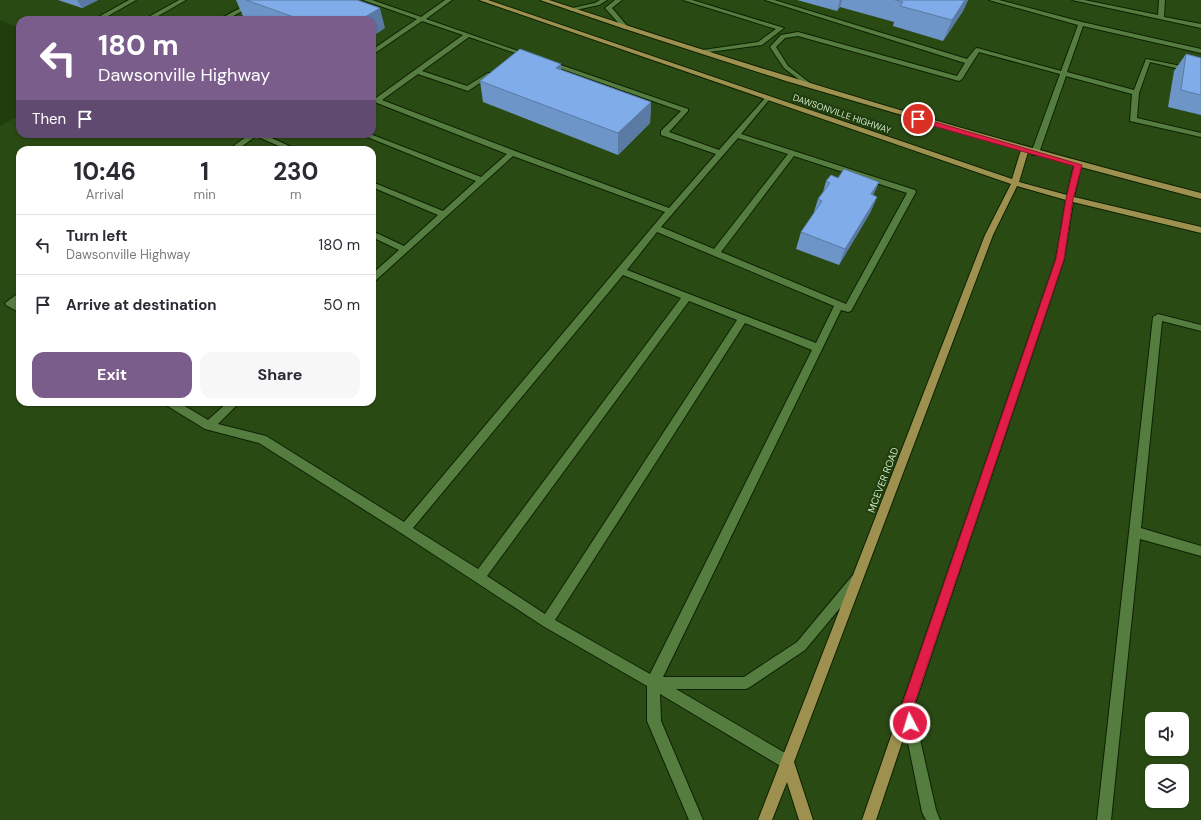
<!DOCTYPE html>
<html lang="en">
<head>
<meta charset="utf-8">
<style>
	:root { --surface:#fff; --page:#f7f7f7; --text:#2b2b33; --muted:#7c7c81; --line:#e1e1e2; --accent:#7a5d8b }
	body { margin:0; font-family:"DM Sans",sans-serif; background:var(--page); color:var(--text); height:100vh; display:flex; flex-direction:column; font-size:15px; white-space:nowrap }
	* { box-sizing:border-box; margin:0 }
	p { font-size:13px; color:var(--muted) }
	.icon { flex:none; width:22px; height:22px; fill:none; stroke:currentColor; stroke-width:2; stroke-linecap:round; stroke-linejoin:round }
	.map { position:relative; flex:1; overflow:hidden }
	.details { position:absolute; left:16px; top:146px; width:360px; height:260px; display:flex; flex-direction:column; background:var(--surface); border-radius:12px; box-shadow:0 1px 3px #0004 }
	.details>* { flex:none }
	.guide { position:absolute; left:16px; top:16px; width:360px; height:122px; border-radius:12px; box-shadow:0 1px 3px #0004; background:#7a5d8b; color:#fff; overflow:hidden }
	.buttons { position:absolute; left:1145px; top:712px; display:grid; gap:8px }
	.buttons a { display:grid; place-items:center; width:44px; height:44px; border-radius:8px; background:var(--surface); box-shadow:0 1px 3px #0004; font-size:20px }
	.pin { position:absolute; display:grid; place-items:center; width:34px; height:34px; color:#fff; margin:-17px; border:2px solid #fff; border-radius:50%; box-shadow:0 1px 4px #0007 }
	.me { position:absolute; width:44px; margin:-22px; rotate:355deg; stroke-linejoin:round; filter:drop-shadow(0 0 3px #0008) }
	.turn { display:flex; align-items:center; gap:14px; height:84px; padding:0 16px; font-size:18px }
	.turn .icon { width:52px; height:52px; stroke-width:2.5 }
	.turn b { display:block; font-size:28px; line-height:34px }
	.then { display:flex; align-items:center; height:38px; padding:0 16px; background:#0003; gap:8px; font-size:15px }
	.eta { display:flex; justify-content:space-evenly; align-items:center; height:68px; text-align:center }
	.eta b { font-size:24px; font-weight:700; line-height:28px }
	.button { display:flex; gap:8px; margin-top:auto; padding:8px 16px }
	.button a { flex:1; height:46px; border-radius:12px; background:var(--accent); color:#fff; font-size:16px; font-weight:700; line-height:46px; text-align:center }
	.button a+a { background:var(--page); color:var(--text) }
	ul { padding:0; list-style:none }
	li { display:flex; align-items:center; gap:12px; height:60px; padding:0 16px; border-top:1px solid var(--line) }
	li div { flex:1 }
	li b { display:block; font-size:15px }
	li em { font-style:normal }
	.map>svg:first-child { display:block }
	.built { fill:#2a4a14; fill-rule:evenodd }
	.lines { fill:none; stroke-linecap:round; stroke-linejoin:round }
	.minor-casing { stroke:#0e2103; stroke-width:2 }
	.major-casing { stroke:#0e2103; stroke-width:2 }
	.minor { fill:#567d40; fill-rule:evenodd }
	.major { fill:#9e914f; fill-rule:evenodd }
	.wall { fill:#6e95c8 }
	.shaded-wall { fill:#5a79a3 }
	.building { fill:#80ade9; stroke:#5a79a3 }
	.route { fill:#e11d48; stroke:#92132f }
	.labels { text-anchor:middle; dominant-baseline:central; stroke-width:4; stroke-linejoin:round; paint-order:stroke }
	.far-street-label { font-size:9px; fill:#d0e6c5; stroke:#203d0e }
	.street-label { font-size:10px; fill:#d0e6c5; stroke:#203d0e }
</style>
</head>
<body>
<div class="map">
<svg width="1201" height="820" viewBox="0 0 1201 820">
	<rect width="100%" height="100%" fill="#203d0e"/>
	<!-- built -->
	<path class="built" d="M0,0H1201V820H0V126L20,115V134H372V20H20V28L0,20ZM20,150H372V402H20ZM1152,719H1182V749H1152ZM1152,771H1182V801H1152Z"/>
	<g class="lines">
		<defs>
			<g id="minor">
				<path d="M129,0H136L101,20H93Z"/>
				<path d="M179,0H186L151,20H143Z"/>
				<path d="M255,0H262L226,20H218Z"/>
				<path d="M363,0H372L421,17L445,0H452L426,19L532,56L527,57L469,37L422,71L467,86L488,73H492V75L468,91L418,74L382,100L515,151L669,208L716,154L661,135V131L681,111L548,64V62H552L688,109V111L669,132L719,150L765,98H769V100L741,134L915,190L916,192L851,311L848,312L841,310L663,677H744L797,642L852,576L856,574L860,576L862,580L860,584L805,650L750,687L746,689H676L792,757L794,762L792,767L787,769L782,767L660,694L661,721L703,820H689L647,721V686L543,626L401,533L259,443L205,429L166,405L165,402H178L208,420L228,402H240L218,424L266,436L404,522L665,212L513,156L375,281L372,282V274L399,250L372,237V231L404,246L438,215L372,187V182L443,211L476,181L360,134H370L481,177L507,154L372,101V97L376,98L463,35L422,21L372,55V50L417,19ZM738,138L788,154L714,249L661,227ZM794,156L907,193L846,304L721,252ZM657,232L834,306L816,343L627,270ZM623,275L681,298L478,569L413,528ZM689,301L737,320L545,614L487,576ZM745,323L812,350L650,674L555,620Z"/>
				<path d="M600,0H607L599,5L571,11L568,9L595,3Z"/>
				<path d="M615,0H622L612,8L628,27V29H624L605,8Z"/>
				<path d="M683,0H692L784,28L762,45L701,53V51L703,50L758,42L776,29Z"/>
				<path d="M765,0H774L967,59L975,49L977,48L1061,71L1078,25L989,0H999L1082,22L1201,49V53L1083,26L1067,72L1134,90L1146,59L1201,70V74L1150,62L1139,93L1137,118L1201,133V137L1130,121L1132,94L1066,76L1039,153L1038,155H1032L1031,153L1060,74L979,52L962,79L959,81L798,36L785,38L776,47L788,66L815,87L810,88L784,68L770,47L781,35L798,32L957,76L965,63Z"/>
				<path d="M1072,0H1084L1158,15L1159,0H1165L1164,17L1201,24V28Z"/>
				<path d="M250,134H263L298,150H288L256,136L237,150H228Z"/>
				<path d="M20,292V300L16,303L20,306V313L6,305L5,303Z"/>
				<path d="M1158,314L1201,325V331L1162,321L1141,528L1201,546V556L1140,539L1111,820H1097L1153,317Z"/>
				<path d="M907,702L912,703L913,708L936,810L940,820H926L922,812L901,708L902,703Z"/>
			</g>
			<path id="major" d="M479,0H488L1012,179L1021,150L786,81L622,28L540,0H549C764,71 981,137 1201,193V199L1081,167L1074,197L1201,227V233L1073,202L1064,259L876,820H862L1056,259L1066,200L1017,186L993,235L794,762L813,820H799L787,782L772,820H758L985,235L1011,184ZM1028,152L1074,165L1067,195L1019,182Z"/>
		</defs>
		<!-- minor casing -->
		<use href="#minor" class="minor-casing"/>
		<!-- major casing -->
		<use href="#major" class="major-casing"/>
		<!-- minor -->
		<use href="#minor" class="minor"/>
		<!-- major -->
		<use href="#major" class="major"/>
	</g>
	<!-- wall -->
	<g class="wall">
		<path d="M58,0H98L82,8Z"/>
		<path d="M236,0H357L385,28L372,20H253L243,16Z"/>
		<path d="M797,0H968L963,11L943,41L893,26L894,22L840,7L837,11Z"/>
		<path d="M1186,54L1201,58V115L1168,107L1174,71Z"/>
		<path d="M561,64V70L651,102L650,123L618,155L483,102L480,81Z"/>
		<path d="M838,178L879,182L873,195L877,197L870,213L839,265L796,249L801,232L813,215L818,199L823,192L826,181Z"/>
	</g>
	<!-- shaded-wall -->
	<g class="shaded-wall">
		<path d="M77,0H98L82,8Z"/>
		<path d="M840,0H842L840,7L837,11Z"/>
		<path d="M965,0H968L963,11L943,41L952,20Z"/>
		<path d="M380,8L385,28L372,37V20H360Z"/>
		<path d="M561,64L562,85L556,68Z"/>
		<path d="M651,102L650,123L618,155V133Z"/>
		<path d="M879,182L872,198L871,194Z"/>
		<path d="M877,197L870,213L839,265L845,249Z"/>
	</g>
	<!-- building -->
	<g class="building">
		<path d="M246,0H357L380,8L360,20H302Z"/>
		<path d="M895,0H965L952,20L900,6L903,2Z"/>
		<path d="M520,49L561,64L556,68L651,102L618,133L480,81Z"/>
		<path d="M1186,54L1201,58V95L1181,90Z"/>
		<path d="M844,169L879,182L871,194L877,197L845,249L801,232L822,201L818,199L830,183L826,181L831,175L838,178Z"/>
	</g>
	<!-- route -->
	<path class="route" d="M918,117L1082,165L1073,199L1064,259L913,708L916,723L915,727L910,729L906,727L901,708L1056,259L1066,199L1074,166L916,121V118Z"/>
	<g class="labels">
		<!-- far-street labels -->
		<g class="far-street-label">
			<text transform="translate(842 114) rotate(19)">DAWSONVILLE HIGHWAY</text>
		</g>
		<!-- street labels -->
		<g class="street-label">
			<text transform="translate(883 480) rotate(-69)">MCEVER ROAD</text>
		</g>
	</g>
</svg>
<div class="buttons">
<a><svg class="icon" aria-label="sound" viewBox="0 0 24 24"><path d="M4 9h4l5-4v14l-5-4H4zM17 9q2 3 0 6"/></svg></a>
<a><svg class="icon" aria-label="layers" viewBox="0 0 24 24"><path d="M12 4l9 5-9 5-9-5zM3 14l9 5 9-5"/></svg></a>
</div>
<div class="pin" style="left:918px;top:119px;background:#d93025"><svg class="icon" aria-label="arrive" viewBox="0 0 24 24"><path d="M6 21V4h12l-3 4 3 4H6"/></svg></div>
<svg class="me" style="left:910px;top:723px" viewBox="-20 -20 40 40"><circle r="17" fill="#e11d48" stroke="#fff" stroke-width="3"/><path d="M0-11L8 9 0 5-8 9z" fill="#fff"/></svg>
<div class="guide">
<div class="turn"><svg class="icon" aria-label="left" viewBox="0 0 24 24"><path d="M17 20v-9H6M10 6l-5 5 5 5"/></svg><div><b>180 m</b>Dawsonville Highway</div></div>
<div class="then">Then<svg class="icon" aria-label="arrive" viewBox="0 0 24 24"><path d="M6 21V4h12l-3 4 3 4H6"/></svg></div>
</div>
<section class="details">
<div class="eta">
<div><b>10:46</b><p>Arrival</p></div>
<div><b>1</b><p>min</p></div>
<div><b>230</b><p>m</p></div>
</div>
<ul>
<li><svg class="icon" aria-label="left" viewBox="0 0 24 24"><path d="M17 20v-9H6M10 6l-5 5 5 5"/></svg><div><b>Turn left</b><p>Dawsonville Highway</p></div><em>180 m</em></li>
<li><svg class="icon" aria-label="arrive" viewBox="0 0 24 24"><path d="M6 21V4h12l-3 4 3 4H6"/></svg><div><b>Arrive at destination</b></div><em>50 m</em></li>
</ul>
<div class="button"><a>Exit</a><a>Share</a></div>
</section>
</div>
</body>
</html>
